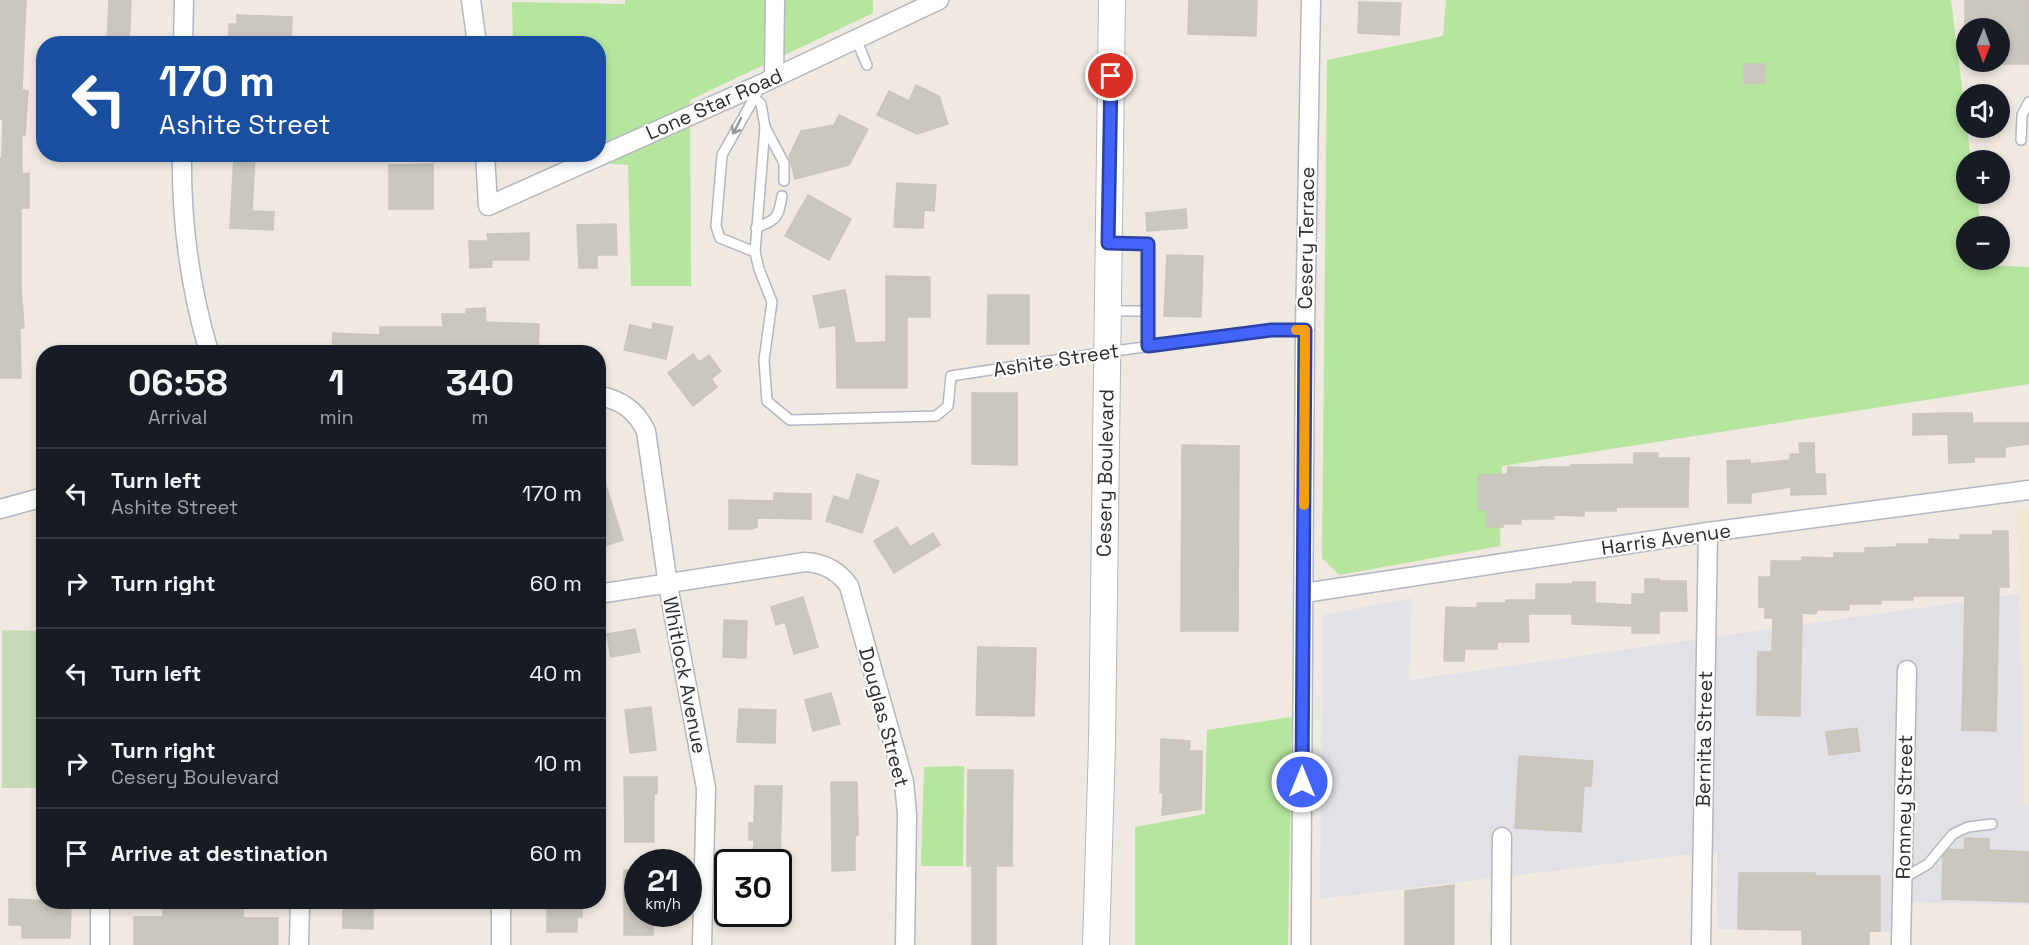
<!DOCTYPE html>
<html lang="en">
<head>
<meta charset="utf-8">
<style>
	:root { --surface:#171b24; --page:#20242c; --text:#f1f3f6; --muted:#9ea1a6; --line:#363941 }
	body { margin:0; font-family:"Space Grotesk",sans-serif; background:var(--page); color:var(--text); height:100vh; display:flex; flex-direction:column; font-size:22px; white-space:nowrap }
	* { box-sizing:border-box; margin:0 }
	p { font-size:20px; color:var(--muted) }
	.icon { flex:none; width:33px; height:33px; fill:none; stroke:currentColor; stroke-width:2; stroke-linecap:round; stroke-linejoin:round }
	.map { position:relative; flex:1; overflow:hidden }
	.details { position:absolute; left:36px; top:345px; width:570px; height:564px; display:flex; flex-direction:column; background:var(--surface); border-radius:24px; box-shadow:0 3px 9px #0003 }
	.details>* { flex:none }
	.banner { position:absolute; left:36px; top:36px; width:570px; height:126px; border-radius:24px; box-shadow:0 3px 9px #0003; background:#1a4fa0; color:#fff; overflow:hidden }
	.needle { width:39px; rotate:181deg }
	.fabs { position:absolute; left:1956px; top:18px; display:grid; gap:12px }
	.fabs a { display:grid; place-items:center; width:54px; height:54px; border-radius:50%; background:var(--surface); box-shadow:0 3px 9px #0003; font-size:30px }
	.speed { position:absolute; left:624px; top:849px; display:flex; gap:12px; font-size:30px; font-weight:700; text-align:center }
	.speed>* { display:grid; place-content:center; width:78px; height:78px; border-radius:50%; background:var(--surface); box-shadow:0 3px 9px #0003; line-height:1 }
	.speed small { font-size:15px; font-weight:400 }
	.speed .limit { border:3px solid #111; border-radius:9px; background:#fff; color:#111 }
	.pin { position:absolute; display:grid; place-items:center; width:51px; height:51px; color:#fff; margin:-26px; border:3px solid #fff; border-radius:50%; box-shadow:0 2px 6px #0007 }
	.me { position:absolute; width:66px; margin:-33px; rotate:0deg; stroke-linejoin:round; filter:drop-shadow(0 0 4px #0008) }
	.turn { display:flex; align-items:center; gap:21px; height:126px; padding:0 24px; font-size:27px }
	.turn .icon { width:78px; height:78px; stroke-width:2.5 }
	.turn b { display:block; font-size:42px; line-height:51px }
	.eta { display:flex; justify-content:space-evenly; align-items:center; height:102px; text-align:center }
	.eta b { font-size:36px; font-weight:800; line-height:42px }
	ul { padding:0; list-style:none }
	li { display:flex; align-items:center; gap:18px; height:90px; padding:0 24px; border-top:2px solid var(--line) }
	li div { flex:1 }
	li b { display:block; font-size:22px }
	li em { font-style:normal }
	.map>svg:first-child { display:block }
	.industrial { fill:#e3e1e8 }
	.education { fill:#f0e6d1 }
	.green { fill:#b6e59e }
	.cemetery { fill:#c8d9b8 }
	.building { fill:#cbc7bf; stroke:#cbc5ba; stroke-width:1.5 }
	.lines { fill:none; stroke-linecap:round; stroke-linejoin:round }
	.lane-casing { stroke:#b4b7c1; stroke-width:12 }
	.street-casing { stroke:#b4b7c1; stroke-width:21 }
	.secondary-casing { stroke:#b4b7c1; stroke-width:28 }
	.lane { stroke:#fff; stroke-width:9 }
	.street { stroke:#fff; stroke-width:18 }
	.secondary { stroke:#fff; stroke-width:26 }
	.oneway { stroke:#969696 }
	.route-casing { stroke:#2b41a3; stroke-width:15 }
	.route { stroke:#4264fb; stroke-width:10 }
	.slow { stroke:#f59e0b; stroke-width:10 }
	.labels { text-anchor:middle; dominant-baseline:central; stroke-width:4.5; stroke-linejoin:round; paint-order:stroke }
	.street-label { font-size:20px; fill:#2e2e2e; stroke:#fff }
</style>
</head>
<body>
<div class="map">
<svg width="2029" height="945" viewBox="0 0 2029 945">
	<rect width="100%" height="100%" fill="#efe9e1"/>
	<!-- industrial -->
	<path class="industrial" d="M2019,594L2025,804H2029V905L1914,902L1890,932L1717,929V851L1320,899L1323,615L1412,598L1409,680Z"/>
	<!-- education -->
	<path class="education" d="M2029,509V804L2025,805L2017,510Z"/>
	<!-- green -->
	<g class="green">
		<path d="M625,0H873V13L690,100L691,286H631L628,165L515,156V154H598V44L513,43L512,2L625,4Z"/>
		<path d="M1446,0H1951L1971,160H1966V194H1976L1981,226H1966V260H1986L1987,265L2029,267V384L1502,466L1500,546L1339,575L1322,558L1327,60L1443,36Z"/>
		<path d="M1292,717L1288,945H1135V827L1205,814L1207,730Z"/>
		<path d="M964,766L963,866H921L924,767Z"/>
	</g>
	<!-- cemetery -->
	<path class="cemetery" d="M2,630L43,631V788H2Z"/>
	<!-- building -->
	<g class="building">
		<path d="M0,0H26L22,90L28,91L25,135H22V174L29,173V208H21V285L24,328H20L21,378H0V158H2L3,119H0Z"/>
		<path d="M109,0H131L129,44H107Z"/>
		<path d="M1189,0H1257L1256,36L1188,34Z"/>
		<path d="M1965,0H2029V64H2000V28H1965Z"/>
		<path d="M1359,2L1401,3L1399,35L1358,33Z"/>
		<path d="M237,15L292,17L291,44H268V41L229,39V24H237Z"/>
		<rect x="1744" y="64" width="21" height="19"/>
		<path d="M916,85L939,96L948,124L917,134L877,115L889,91L909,101Z"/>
		<path d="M839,115L868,129L849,165L795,179L789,156L801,131L834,125Z"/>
		<path d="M234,154H255L252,211L274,212L273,230L230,228Z"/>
		<path d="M433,164V209H389V165Z"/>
		<path d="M897,183L936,185L934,211L924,210L923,228L894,227Z"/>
		<path d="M808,195L851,219L829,260L785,236Z"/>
		<path d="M1186,209L1187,228L1147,231L1146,213Z"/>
		<path d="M616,224L617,255H597V268H579L577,225Z"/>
		<path d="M529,233V260H492V267L470,268L469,241H488L487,234Z"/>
		<path d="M1167,255L1203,256L1201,317L1164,316Z"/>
		<path d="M886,276L930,277V317H907V388H837L836,325L820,328L813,296L845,290L855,343L886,342Z"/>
		<path d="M988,295H1029V344H987Z"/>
		<path d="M485,308L486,322L539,324L538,352L506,350L332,352L333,333L380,335V327H443L442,314H466V309Z"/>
		<path d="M653,323L673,327L666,359L624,350L630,325L652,330Z"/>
		<path d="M693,354L699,362L709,355L721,371L711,379L717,387L693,406L668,373Z"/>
		<path d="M972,393H1017V465L972,464Z"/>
		<path d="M1947,413H1972L1973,423H2029V444L2005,447V457H1974V462L1949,463L1948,434L1913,435V414Z"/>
		<path d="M1799,443H1814L1815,474H1825L1826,494L1791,495V487L1751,493V503H1728L1727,461L1750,460V464L1790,460V454H1800Z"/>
		<path d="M1182,445L1239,446L1238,631H1181Z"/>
		<path d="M1634,453H1658V458H1689L1688,507H1616V511H1584V516L1554,515V519H1521V524H1503V527H1487L1486,510H1479L1478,475L1507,474L1508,467L1539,468V467H1571V465L1634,464Z"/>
		<path d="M598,473H602L623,540L598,548Z"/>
		<path d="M857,474L879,481L862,533L826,521L834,496L849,501Z"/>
		<path d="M774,493L811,494V519L757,518V527L752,529H729V500L774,501Z"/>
		<path d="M897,527L910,547L933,533L940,545L894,573L874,541Z"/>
		<path d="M1993,531H2008L2009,587H1999L1996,731L1962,730L1965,596H1913V600H1881V604H1849V610H1817L1816,614L1802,613L1800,716L1757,715L1758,652H1772L1773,618H1765V607H1759V577H1771V561H1802V557L1834,558V553H1865V548L1897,547V544H1929V539L1960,540V535H1993Z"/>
		<path d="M1645,579H1659V581H1686L1687,611H1659V633H1632V626L1572,624V614H1528L1529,642H1497V649H1465L1464,661H1444L1446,607L1477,608V603H1505L1506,600H1536V584H1573V582H1595V603L1632,605V594H1645Z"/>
		<path d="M803,597L818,647L794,654L785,622L776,625L771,607Z"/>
		<path d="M724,620L747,621L746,658L723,657Z"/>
		<path d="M635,629L640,652L611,657L607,634Z"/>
		<path d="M978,647L1036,648L1034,716L976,715Z"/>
		<path d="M831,693L840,724L813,731L805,700Z"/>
		<path d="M651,707L656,750L630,753L625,710Z"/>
		<path d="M739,709L776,710L775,743L737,742Z"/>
		<path d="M1857,728L1860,751L1829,755L1826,732Z"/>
		<path d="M1161,739L1190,741L1189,751H1202L1201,809L1162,815L1163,793H1160Z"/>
		<path d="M1519,756L1593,761L1591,786H1584L1581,832L1515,828Z"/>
		<path d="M968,770H1013L1012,866H996V945H972V866H967Z"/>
		<path d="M624,777H657V794L654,793V842H625Z"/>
		<path d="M831,782H857L858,835L855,836V870L832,871Z"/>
		<path d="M755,786H782L780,862H753L754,840H749V823H754Z"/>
		<path d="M1965,838L1989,839V850L2029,852V902L1942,899L1943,856L1949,849L1964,850Z"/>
		<path d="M624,870H638V914H653V935H624Z"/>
		<path d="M1739,873H1815V876H1880V931H1869V945H1802V930L1738,929Z"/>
		<path d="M1454,885V945H1405V891Z"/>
		<path d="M9,899L71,902L70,938H22V925H9Z"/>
		<path d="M163,902H243V918H278V945H134V917H163Z"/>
		<path d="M346,902H373V929L343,928V910H346Z"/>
		<path d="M547,902H582V917H577V932H547Z"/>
	</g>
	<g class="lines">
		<defs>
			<g id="lane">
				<path d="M856,39L867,65"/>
				<path d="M754,98L761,104L765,127L755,252L759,269L772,302L764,360L767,401L790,420L936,416L948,406L951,376L1107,352L1272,330H1305"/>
				<path d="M765,127L784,163V181"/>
				<path d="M2021,140L2022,115L2029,102"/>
				<path d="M756,228C777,219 778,219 782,196"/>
				<path d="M1111,243L1148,245V346"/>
				<path d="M755,252L720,238L716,226L722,155L757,93"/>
				<path d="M1111,311H1147"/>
				<path d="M1902,879L1928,864L1953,834L1968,827L1992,824"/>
			</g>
			<g id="street">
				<path d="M471,0L477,44"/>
				<path d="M183,44L184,0"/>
				<path d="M774,77L775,0"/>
				<path d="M182,154C181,222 190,288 209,352"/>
				<path d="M485,154L488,206L761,84L939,0"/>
				<path d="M598,395C622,401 635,409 646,431L668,585L706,788L702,945"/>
				<path d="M0,509L44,497"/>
				<path d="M1304,593L1708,532L2029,490"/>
				<path d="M598,594L805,562C823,563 838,570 849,586L904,782L907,814L905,945"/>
				<path d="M100,945V902"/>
				<path d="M299,945L300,902"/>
				<path d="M501,945V902"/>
				<path d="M1301,945L1305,330L1311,0"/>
				<path d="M1501,945L1502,837"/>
				<path d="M1701,945L1708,532"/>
				<path d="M1901,945L1907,670"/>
			</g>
			<path id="secondary" d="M1096,945L1102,744L1112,0"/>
		</defs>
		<!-- lane casing -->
		<use href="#lane" class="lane-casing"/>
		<!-- street casing -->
		<use href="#street" class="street-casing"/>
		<!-- secondary casing -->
		<use href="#secondary" class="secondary-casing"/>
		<!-- lane -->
		<use href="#lane" class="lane"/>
		<!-- street -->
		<use href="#street" class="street"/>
		<!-- secondary -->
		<use href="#secondary" class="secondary"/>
	</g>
	<!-- one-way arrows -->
	<defs><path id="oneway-shaft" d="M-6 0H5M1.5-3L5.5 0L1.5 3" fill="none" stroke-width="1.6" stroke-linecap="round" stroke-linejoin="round" transform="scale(1.5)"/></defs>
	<use class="oneway" href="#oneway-shaft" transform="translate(737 126) rotate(117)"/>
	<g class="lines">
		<defs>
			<path id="route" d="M1111,76L1108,243L1148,244V346L1272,330H1305L1302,782"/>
		</defs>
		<!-- route casing -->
		<use href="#route" class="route-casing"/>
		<!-- route -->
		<use href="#route" class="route"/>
		<!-- slow -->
		<path class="slow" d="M1296,330H1305L1304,505"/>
	</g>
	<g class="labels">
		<!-- street labels -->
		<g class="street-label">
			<text transform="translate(714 104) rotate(-24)">Lone Star Road</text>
			<text transform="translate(1306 238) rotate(-89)">Cesery Terrace</text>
			<text transform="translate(1056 360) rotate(-9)">Ashite Street</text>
			<text transform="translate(1105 473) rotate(-89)">Cesery Boulevard</text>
			<text transform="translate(1666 539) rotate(-8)">Harris Avenue</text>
			<text transform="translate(685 675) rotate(79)">Whitlock Avenue</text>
			<text transform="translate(884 717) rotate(75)">Douglas Street</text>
			<text transform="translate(1704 739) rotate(-89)">Bernita Street</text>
			<text transform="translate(1904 807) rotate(-89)">Romney Street</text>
		</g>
	</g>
</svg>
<div class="fabs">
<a><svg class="needle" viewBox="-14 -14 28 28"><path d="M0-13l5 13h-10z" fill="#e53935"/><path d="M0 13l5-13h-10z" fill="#9ea1a6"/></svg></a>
<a><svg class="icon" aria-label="sound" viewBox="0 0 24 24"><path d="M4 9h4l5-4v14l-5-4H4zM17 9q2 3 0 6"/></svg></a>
<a>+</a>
<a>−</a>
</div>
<div class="speed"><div>21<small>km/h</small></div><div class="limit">30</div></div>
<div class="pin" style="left:1111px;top:76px;background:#d93025"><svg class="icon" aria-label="arrive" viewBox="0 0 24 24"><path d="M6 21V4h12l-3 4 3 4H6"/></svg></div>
<svg class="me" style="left:1302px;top:782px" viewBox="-20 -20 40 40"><circle r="17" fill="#4264fb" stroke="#fff" stroke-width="3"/><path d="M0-11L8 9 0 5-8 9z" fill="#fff"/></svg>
<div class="banner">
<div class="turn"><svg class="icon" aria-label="left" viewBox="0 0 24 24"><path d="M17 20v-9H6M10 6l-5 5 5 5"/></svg><div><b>170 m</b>Ashite Street</div></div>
</div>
<section class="details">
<div class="eta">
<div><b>06:58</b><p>Arrival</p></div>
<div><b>1</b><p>min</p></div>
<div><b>340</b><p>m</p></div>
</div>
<ul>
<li><svg class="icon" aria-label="left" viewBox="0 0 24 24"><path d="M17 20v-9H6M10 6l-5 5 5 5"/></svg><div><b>Turn left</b><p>Ashite Street</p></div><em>170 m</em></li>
<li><svg class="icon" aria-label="right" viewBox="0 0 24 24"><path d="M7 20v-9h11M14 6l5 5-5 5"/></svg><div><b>Turn right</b></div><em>60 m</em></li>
<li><svg class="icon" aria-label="left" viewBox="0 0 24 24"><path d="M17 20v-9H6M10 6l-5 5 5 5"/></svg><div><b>Turn left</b></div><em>40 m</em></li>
<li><svg class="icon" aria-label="right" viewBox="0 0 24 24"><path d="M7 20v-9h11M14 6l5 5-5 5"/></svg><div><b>Turn right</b><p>Cesery Boulevard</p></div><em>10 m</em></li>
<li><svg class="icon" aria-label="arrive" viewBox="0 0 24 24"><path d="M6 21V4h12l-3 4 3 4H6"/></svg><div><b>Arrive at destination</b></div><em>60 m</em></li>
</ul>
</section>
</div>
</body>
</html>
